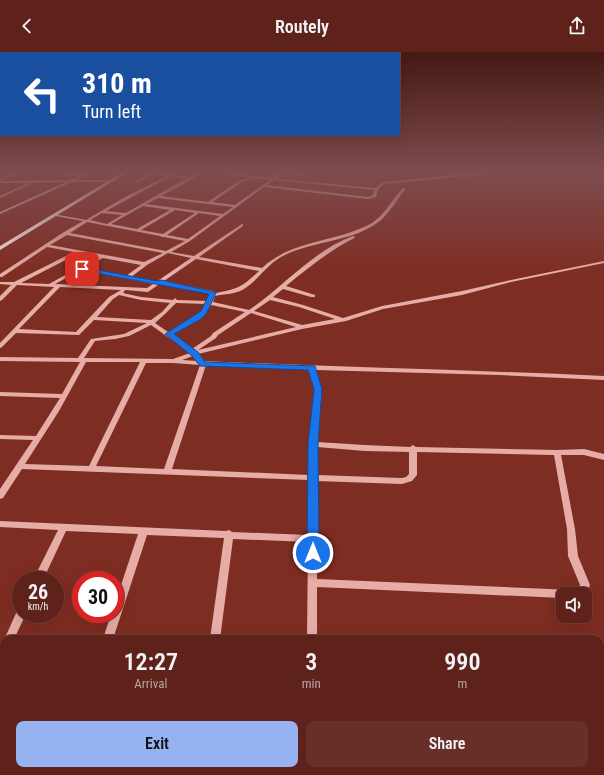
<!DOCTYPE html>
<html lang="en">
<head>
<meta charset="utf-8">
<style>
	:root { --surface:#5e221a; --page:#672f27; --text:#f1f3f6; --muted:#b9a4a2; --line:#733f39; --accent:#95b2f1 }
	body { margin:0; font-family:"Roboto Condensed",sans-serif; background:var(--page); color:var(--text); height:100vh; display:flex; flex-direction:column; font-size:15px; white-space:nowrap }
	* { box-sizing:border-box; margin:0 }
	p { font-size:13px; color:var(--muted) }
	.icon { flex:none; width:22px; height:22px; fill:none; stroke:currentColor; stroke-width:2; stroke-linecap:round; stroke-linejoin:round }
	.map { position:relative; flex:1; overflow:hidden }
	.drawer { position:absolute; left:0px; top:583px; width:604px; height:140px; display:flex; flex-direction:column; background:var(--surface); border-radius:12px 12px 0 0; box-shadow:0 4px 16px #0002,0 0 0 1px var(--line) }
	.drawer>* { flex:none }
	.top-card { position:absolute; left:0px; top:0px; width:400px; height:84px; box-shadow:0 4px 16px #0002,0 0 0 1px var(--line); background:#1a4fa0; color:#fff; overflow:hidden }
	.tools { position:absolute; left:556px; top:535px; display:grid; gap:8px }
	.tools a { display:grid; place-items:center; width:36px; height:36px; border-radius:8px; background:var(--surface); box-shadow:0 4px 16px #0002,0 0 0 1px var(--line); font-size:20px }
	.speed { position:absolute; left:12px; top:519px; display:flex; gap:8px; font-size:20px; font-weight:700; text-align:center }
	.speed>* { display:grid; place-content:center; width:52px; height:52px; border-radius:50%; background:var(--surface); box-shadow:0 4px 16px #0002,0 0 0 1px var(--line); line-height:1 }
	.speed small { font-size:10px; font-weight:400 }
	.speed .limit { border:6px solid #d22; background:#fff; color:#111 }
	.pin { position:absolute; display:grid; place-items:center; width:34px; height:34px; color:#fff; margin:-17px; border-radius:8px; box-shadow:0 2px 6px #0006 }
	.me { position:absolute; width:44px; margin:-22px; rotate:0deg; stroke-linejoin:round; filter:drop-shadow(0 0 3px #0008) }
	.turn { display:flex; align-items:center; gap:14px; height:84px; padding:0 16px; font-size:18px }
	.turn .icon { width:52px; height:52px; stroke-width:2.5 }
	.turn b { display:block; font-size:28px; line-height:34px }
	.eta { display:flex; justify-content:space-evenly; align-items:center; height:68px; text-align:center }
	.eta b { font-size:24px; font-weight:600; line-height:28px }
	.action { display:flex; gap:8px; margin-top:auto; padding:8px 16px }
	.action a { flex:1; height:46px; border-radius:8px; background:var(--accent); color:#111; font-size:16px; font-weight:600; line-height:46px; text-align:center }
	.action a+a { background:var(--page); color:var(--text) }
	header { display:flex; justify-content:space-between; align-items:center; height:52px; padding:0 16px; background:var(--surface); font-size:18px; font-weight:600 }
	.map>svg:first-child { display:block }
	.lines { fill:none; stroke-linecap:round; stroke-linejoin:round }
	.minor { fill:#e6ada7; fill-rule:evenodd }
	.major { fill:#fdece8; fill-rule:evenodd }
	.route { fill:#1a73e8; stroke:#114b97 }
</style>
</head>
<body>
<header><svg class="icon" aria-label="back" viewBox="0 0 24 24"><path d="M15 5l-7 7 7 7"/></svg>Routely<svg class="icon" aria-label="share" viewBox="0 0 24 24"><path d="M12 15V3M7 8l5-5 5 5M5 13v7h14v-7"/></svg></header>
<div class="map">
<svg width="604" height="723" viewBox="0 0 604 723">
	<rect width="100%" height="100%" fill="#7e2d22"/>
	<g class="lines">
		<!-- minor -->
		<g class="minor">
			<path d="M14,120H18L0,129V127Z"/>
			<path d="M50,120L82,123L89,120H94L76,128H111L113,129L111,130H72L0,162V160L66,130L32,131L0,146V144L29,131H0V129L70,128L79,125Z"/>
			<path d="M154,120L190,125L199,120H203L193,127L161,144L208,150L240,128L252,126L210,120H220L272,126L280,121L277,120H288L308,123L306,124L283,121L276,127L375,136L383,130L463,122L512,120L384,132L378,137L376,145L368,147L264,135L190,189L171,200L194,204L242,172H243V174L199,205L262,216C293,187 336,191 372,171C386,162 392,147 403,136L406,137C397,147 391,159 381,168C353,191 312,188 281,205C267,213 258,228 244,237C236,242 224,242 215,244L213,250L249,258C283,235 314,198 353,184L355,185L354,186C329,199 308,216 286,234L315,243V245H311L283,237L273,245L303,253L343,266L382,254L462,239L511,228L604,209V211L511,230L462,243L383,257L346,269L302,277L198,302L204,309C337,315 471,318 604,324V328L499,323L316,318L321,337L317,390L365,393L410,395L413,393L416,395L557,398L584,397L604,402V408L584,403H561L575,477L578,504L590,533L586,542H563V546L317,535V587H307L308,490L233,487L220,587H210L224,486L147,483L113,587H103L111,562H115V551L138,482L66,479L43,528H33L58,478L0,475V469L226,479L229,478L232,480L308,483L309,428L22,417L3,446L0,447V437L33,388L0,387V383L36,384L60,346L0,344V340L62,342L80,310L0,309V305L78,306L91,287L124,282L147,271L94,268L79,283L16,281L2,295L0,296V291L54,235L17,233L2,248L0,249V244L11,233L0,232V230H14L74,200L47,195L2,225H0V222L64,180L83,169L55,164L53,163L54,162L86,168L125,145L167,124L154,122L139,130L136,129ZM171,124L187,126L126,161L106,159ZM256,126L270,128L235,153L212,150L242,130ZM274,128L374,138L373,143L368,145L267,133ZM158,146L233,155L223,162L146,152ZM143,154L170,158L137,177L111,172ZM175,158L195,161L163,182L141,178ZM102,161L122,163L107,172L90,168ZM199,161L220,164L188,187L167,183ZM87,170L160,184L162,185H164L185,189L166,199L70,181ZM67,183L163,201L144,210L50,193ZM79,201L98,205L49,232L21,231ZM168,201L191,206L156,230L131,225L147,213ZM103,206L141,213L126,224L84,216ZM196,207L259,219C242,235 238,237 216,241L213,239L164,229ZM81,218L153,232L147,236L55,232ZM161,231L210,242L208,249L177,248L175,246L173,248L141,245L123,241L125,238L148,240L158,233H161ZM60,235L121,238L109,245L76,280L19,277ZM119,243L141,248L170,251L162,260L151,268L97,265L113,247ZM270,248L299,255L335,267L302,273L254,259ZM176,251L206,252C198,266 182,273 168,280L155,271L165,262ZM211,253L245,260L213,281L211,284L192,297L172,283C186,275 203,268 211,253ZM251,261L296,275L198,298L216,286L218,283ZM151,273L190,301L173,307L84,306L95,289L115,287L129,284ZM193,304L197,309L182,308ZM86,310H140L89,414L25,412L59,359ZM146,311H173L200,313L164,417L96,414ZM206,313L309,318L315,337L309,392V423L172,417ZM317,395L365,399L409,400V422L406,425L402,426L317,423ZM417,400L554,403L567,477L568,504L580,533L579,536L573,538L317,527V429L402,432L412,429L417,423Z"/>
			<path d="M21,557V562H26L14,587L4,588L17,559Z"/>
			<path d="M4,592V608L0,610V594Z"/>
			<path d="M600,613L604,614V624L600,623Z"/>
			<path d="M57,719H70L69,723H56Z"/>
			<path d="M180,719H192L191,723H179Z"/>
			<rect x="304" y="719" width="12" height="4"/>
		</g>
		<!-- major -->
		<path class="major" d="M123,120H128L0,198V194Z"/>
	</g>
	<!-- sky -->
	<linearGradient id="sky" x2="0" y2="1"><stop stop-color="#451913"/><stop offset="0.54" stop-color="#7e4c4f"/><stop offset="1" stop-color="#7e4c4f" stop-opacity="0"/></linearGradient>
	<rect width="604" height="221" fill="url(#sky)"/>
	<!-- route -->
	<path class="route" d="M82,215L157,229L161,228L215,240L216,241L206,262L201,267L174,282L198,300L205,310L315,314L322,337L318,392L319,501L317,505L313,506L309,505L307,501L308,392L314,337L308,318L200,314L192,304L165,282L201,259L209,242L80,218V216Z"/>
</svg>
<div class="tools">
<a><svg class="icon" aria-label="sound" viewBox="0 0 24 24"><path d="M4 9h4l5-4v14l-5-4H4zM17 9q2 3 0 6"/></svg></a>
</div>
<div class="speed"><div>26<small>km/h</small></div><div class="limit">30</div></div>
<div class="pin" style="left:82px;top:217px;background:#d93025"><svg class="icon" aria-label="arrive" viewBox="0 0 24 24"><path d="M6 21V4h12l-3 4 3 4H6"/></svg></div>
<svg class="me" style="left:313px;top:501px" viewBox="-20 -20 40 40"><circle r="17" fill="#1a73e8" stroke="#fff" stroke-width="3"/><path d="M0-11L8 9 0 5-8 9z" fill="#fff"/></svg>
<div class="top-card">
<div class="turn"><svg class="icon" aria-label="left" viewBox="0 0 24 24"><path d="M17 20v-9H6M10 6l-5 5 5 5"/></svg><div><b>310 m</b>Turn left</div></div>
</div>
<section class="drawer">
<div class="eta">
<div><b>12:27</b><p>Arrival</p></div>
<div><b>3</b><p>min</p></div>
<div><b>990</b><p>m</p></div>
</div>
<div class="action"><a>Exit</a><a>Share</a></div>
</section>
</div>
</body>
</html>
